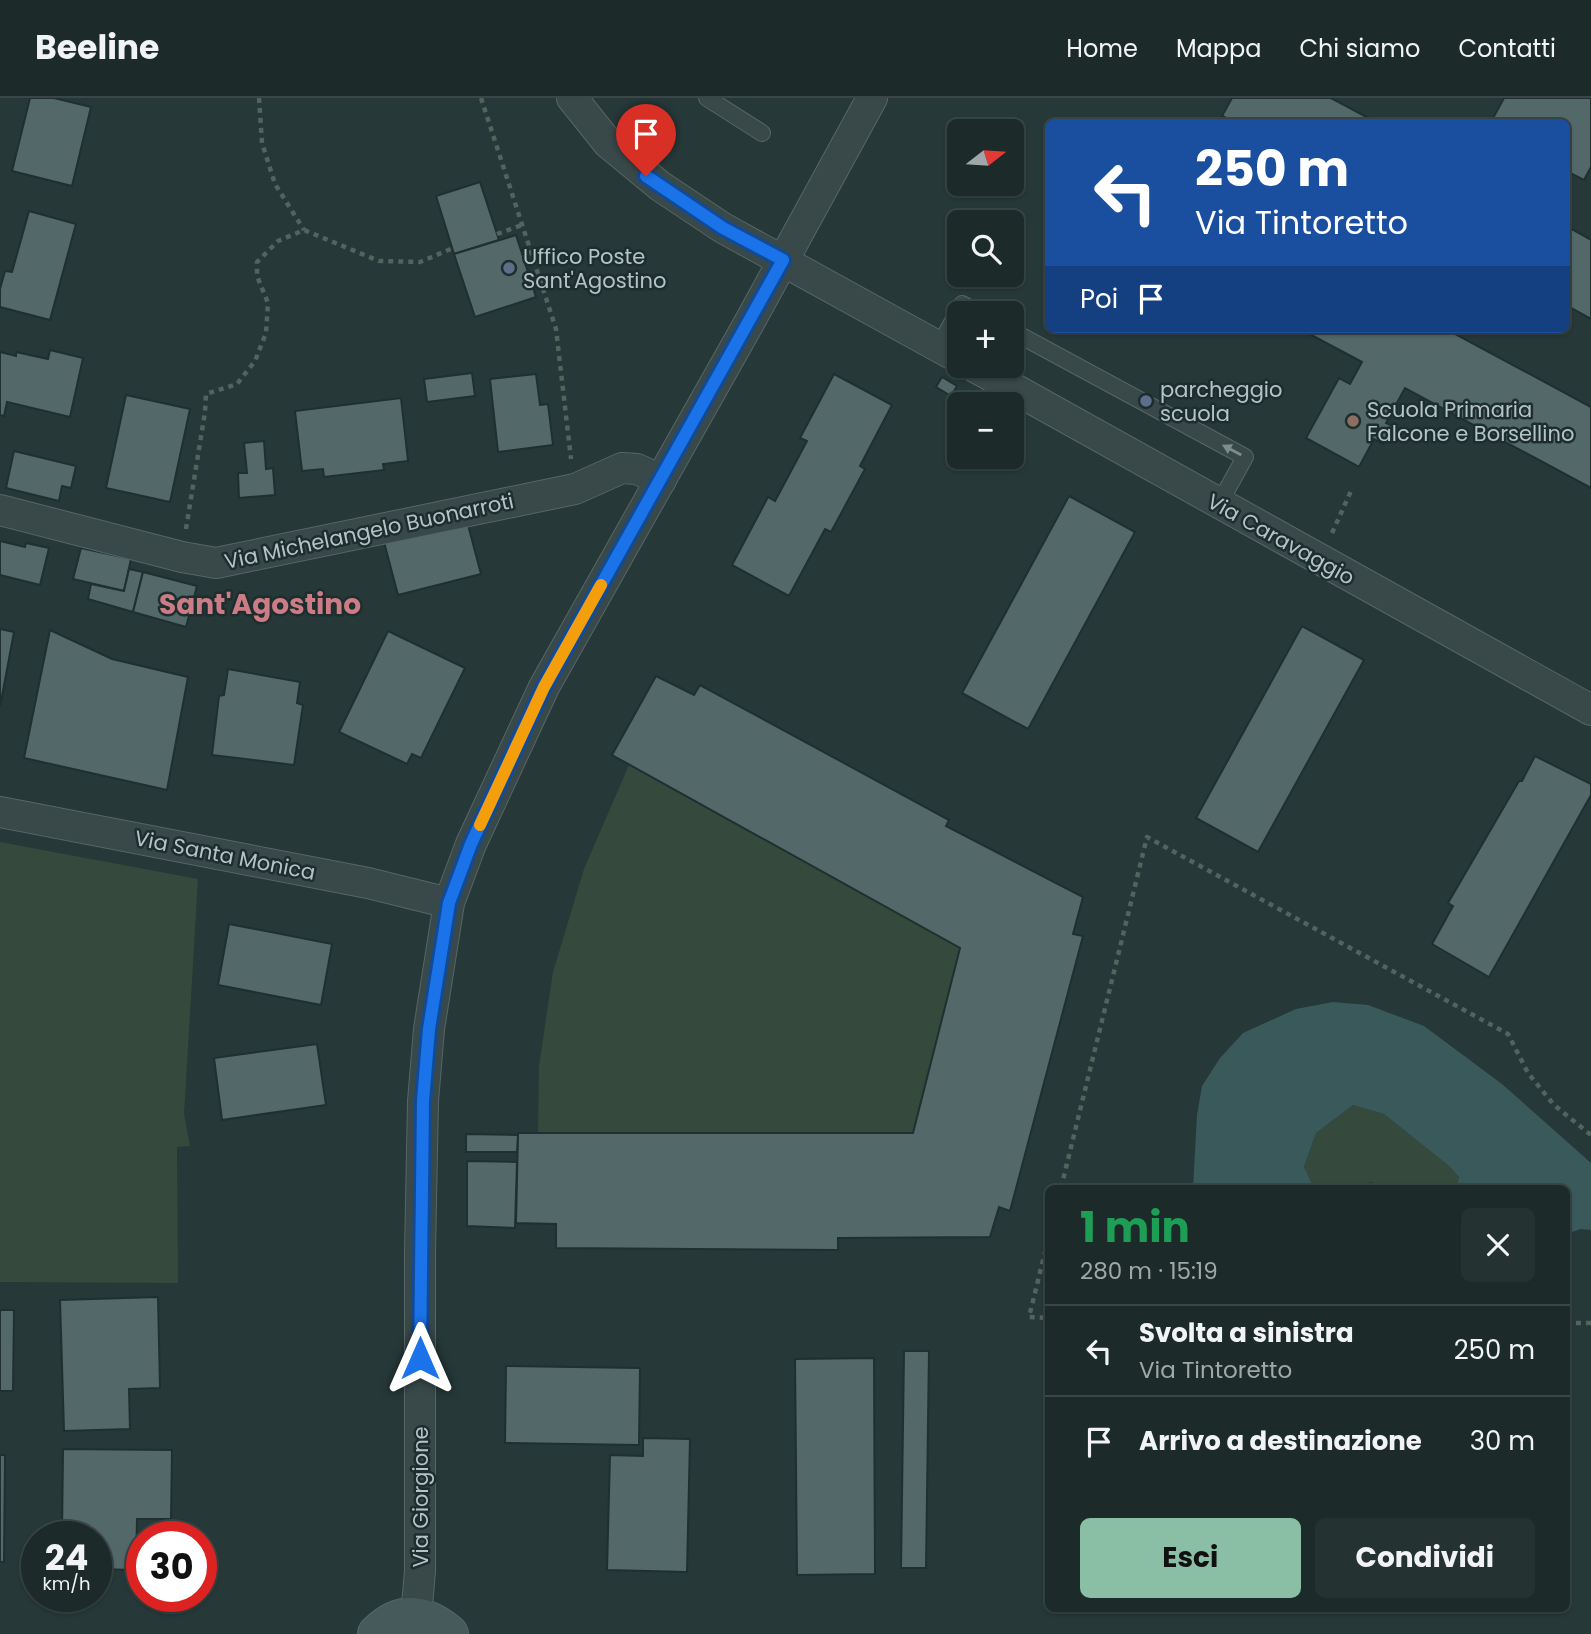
<!DOCTYPE html>
<html lang="it">
<head>
<meta charset="utf-8">
<style>
	:root { --surface:#1c2a2a; --page:#253232; --text:#f1f3f6; --muted:#a0a7a8; --line:#3a4647; --accent:#8abfa5 }
	body { margin:0; font-family:Poppins,sans-serif; background:var(--page); color:var(--text); height:100vh; display:flex; flex-direction:column; font-size:26px; white-space:nowrap }
	* { box-sizing:border-box; margin:0 }
	p { font-size:23px; color:var(--muted) }
	.icon { flex:none; width:38px; height:38px; fill:none; stroke:currentColor; stroke-width:2; stroke-linecap:round; stroke-linejoin:round }
	.map { position:relative; flex:1; overflow:hidden }
	.sheet { position:absolute; left:1045px; top:1087px; width:525px; height:427px; display:flex; flex-direction:column; background:var(--surface); border-radius:10px; box-shadow:0 2px 5px #0004,0 0 0 2px var(--line) }
	.sheet>* { flex:none }
	.top-card { position:absolute; left:1045px; top:21px; width:525px; height:214px; border-radius:10px; box-shadow:0 2px 5px #0004,0 0 0 2px var(--line); background:#1a4fa0; color:#fff; overflow:hidden }
	.needle { width:46px; rotate:73deg }
	.fabs { position:absolute; left:947px; top:21px; display:grid; gap:14px }
	.fabs a { display:grid; place-items:center; width:77px; height:77px; border-radius:10px; background:var(--surface); box-shadow:0 2px 5px #0004,0 0 0 2px var(--line); font-size:35px }
	.speed { position:absolute; left:21px; top:1423px; display:flex; gap:14px; font-size:35px; font-weight:700; text-align:center }
	.speed>* { display:grid; place-content:center; width:91px; height:91px; border-radius:50%; background:var(--surface); box-shadow:0 2px 5px #0004,0 0 0 2px var(--line); line-height:1 }
	.speed small { font-size:18px; font-weight:400 }
	.speed .limit { border:10px solid #d22; background:#fff; color:#111 }
	.pin { position:absolute; display:grid; place-items:center; width:60px; height:60px; color:#fff; margin:-72px -30px; border-radius:50% 50% 50% 0; rotate:-45deg; box-shadow:0 0 7px #0007 }
	.pin .icon { rotate:45deg }
	.me { position:absolute; width:77px; margin:-38px; rotate:0deg; stroke-linejoin:round; filter:drop-shadow(0 0 5px #0008) }
	.turn { display:flex; align-items:center; gap:24px; height:147px; padding:0 35px; font-size:32px }
	.turn .icon { width:91px; height:91px; stroke-width:2.5 }
	.turn b { display:block; font-size:49px; line-height:60px }
	.then { display:flex; align-items:center; height:66px; padding:0 35px; background:#0003; gap:14px; font-size:26px }
	.round { display:grid; place-items:center; flex:none; width:74px; height:74px; border-radius:10px; background:var(--page) }
	.headline { display:flex; align-items:center; justify-content:space-between; height:119px; padding:0 35px }
	h1 { font-size:42px; font-weight:700; line-height:52px; color:#1e9e55 }
	.button { display:flex; gap:14px; margin-top:auto; padding:14px 35px }
	.button a { flex:1; height:80px; border-radius:10px; background:var(--accent); color:#111; font-size:28px; font-weight:700; line-height:80px; text-align:center }
	.button a+a { background:var(--page); color:var(--text) }
	ul { padding:0; list-style:none }
	li { display:flex; align-items:center; gap:21px; height:91px; padding:0 35px; border-top:2px solid var(--line) }
	li div { flex:1 }
	li b { display:block; font-size:26px }
	li em { font-style:normal }
	header { display:flex; align-items:center; gap:42px; box-sizing:border-box; height:98px; padding:0 35px; background:var(--surface); border-bottom:2px solid var(--line) }
	header strong { font-size:33px }
	nav { display:flex; gap:38px; margin-inline-start:auto; font-size:24px }
	.map>svg:first-child { display:block }
	.green { fill:#36493d }
	.water { fill:#3a595b }
	.building { fill:#536869; stroke:#202f30; stroke-width:2 }
	.lines { fill:none; stroke-linecap:round; stroke-linejoin:round }
	.lane-casing { stroke:#576667; stroke-width:18 }
	.street-casing { stroke:#576667; stroke-width:32 }
	.secondary-casing { stroke:#576667; stroke-width:40 }
	.path { stroke:#53645e; stroke-width:4.5; stroke-dasharray:5 5; stroke-linecap:butt }
	.lane { stroke:#394849; stroke-width:16 }
	.street { stroke:#394849; stroke-width:30 }
	.secondary { stroke:#475a5b; stroke-width:38 }
	.oneway { fill:#7d8c8d }
	.route-casing { stroke:#114b97; stroke-width:18 }
	.route { stroke:#1a73e8; stroke-width:12 }
	.slow { stroke:#f59e0b; stroke-width:12 }
	.service-dot { fill:#5c6f8a; stroke:#1e2d2e; stroke-width:2.5 }
	.education-dot { fill:#8d6e63; stroke:#1e2d2e; stroke-width:2.5 }
	.labels { text-anchor:middle; dominant-baseline:central; stroke-width:5; stroke-linejoin:round; paint-order:stroke }
	.poi-label { font-size:21px; fill:#b4c3c5; stroke:#1e2d2e; text-anchor:start }
	.street-label { font-size:21px; fill:#b4c3c5; stroke:#1e2d2e }
	.district-label { font-size:28px; font-weight:bold; fill:#cc7c85; stroke:#1e2d2e }
</style>
</head>
<body>
<header>
<strong>Beeline</strong>
<nav><a>Home</a><a>Mappa</a><a>Chi siamo</a><a>Contatti</a></nav>
</header>
<div class="map">
<svg width="1591" height="1536" viewBox="0 0 1591 1536">
	<rect width="100%" height="100%" fill="#263838"/>
	<!-- green -->
	<g class="green">
		<path d="M629,667L960,850L913,1035H538L539,968L553,874L584,771Z"/>
		<path d="M0,744L198,781L184,1016L190,1048L177,1049L178,1185L0,1184Z"/>
		<path d="M1353,1007L1384,1016L1449,1068L1459,1079L1456,1090H1387L1371,1084L1351,1090H1335L1312,1086L1304,1070L1316,1035Z"/>
	</g>
	<!-- water -->
	<path class="water" d="M1333,904L1368,907L1424,928L1502,986L1591,1065V1132L1581,1131L1566,1136V1090H1456L1459,1079L1449,1068L1384,1016L1353,1007L1316,1035L1304,1069L1312,1086L1335,1090H1193L1197,1017L1202,988L1220,960L1243,935L1296,911Z"/>
	<!-- building -->
	<g class="building">
		<path d="M30,0H54L91,9L72,88L12,73Z"/>
		<path d="M1232,0H1331L1376,24H1235L1222,18Z"/>
		<path d="M1504,0H1591V69L1584,82L1566,73V24H1491Z"/>
		<path d="M480,84L499,142L454,156L436,98Z"/>
		<path d="M29,113L76,126L50,222L0,209V191L5,173L12,174Z"/>
		<path d="M1566,128L1591,142V221L1566,207Z"/>
		<path d="M516,137L536,199L475,219L454,156Z"/>
		<path d="M1300,231H1446L1591,309V390L1405,290L1386,325L1393,328L1383,346L1374,341L1359,369L1306,340L1339,280L1350,286L1362,264Z"/>
		<path d="M50,252L83,260L70,319L7,304L4,318L0,317V254L16,258V254L48,261Z"/>
		<path d="M472,275L475,298L427,304L424,281Z"/>
		<path d="M536,276L540,307L548,306L553,347L498,354L490,281Z"/>
		<path d="M834,276L892,307L860,368L865,371L831,434L825,431L789,498L732,467L768,399L775,403L807,343L800,340Z"/>
		<path d="M942,279L957,288L951,298L936,289Z"/>
		<path d="M126,297L190,311L170,404L106,390Z"/>
		<path d="M401,300L408,363L383,366L384,372L324,379L323,371L302,373L295,313Z"/>
		<path d="M264,343L266,371L273,370L275,397L239,400L238,375H247L244,345Z"/>
		<path d="M14,353L76,368L71,390L62,388L59,403L6,390Z"/>
		<path d="M1069,398L1135,434L1028,631L962,595Z"/>
		<path d="M467,423L481,476L398,497L384,444Z"/>
		<path d="M0,443L25,449L26,445L49,450L40,487L0,477Z"/>
		<path d="M81,450L131,461L124,493L73,481Z"/>
		<path d="M129,471L143,474L133,514L88,501L91,486L124,493Z"/>
		<path d="M143,474L197,488L186,529L133,514Z"/>
		<path d="M1302,528L1364,562L1258,754L1196,720Z"/>
		<path d="M0,531L14,534L0,609Z"/>
		<path d="M50,532L112,561L188,579L167,692L24,660Z"/>
		<path d="M388,533L465,570L421,660L412,656L407,666L339,634Z"/>
		<path d="M228,571L300,584L297,605L303,607L294,667L212,657L219,598L224,597Z"/>
		<path d="M656,578L694,597L700,587L949,722L946,728L1083,799L1073,836L1083,838L1010,1113L999,1109L990,1139L838,1140V1152L556,1150V1126L516,1125L518,1035H913L960,850L612,657Z"/>
		<path d="M1535,658L1591,686V697L1489,879L1432,846L1453,808L1448,805L1519,683H1522Z"/>
		<path d="M229,826L332,846L321,907L218,887Z"/>
		<path d="M317,946L326,1007L222,1022L214,960Z"/>
		<path d="M466,1036L518,1037L517,1054H466Z"/>
		<path d="M467,1063L517,1064L515,1130L467,1128Z"/>
		<path d="M158,1199L160,1290L129,1291L130,1331L64,1333L60,1202Z"/>
		<path d="M0,1212H14L13,1293H0Z"/>
		<path d="M904,1253H929L926,1470H901Z"/>
		<path d="M874,1260L875,1476L797,1477L795,1261Z"/>
		<path d="M506,1268L640,1270L639,1347L505,1345Z"/>
		<path d="M643,1340L690,1341L687,1474L607,1472L610,1357L643,1358Z"/>
		<path d="M63,1351L172,1352L171,1421H137L136,1472L96,1471V1438H62Z"/>
		<path d="M0,1357H5L4,1464H0Z"/>
	</g>
	<g class="lines">
		<defs>
			<g id="lane">
				<path d="M707,0L762,35"/>
				<path d="M1012,233L1245,359L1219,406"/>
				<path d="M939,249L962,206L979,215"/>
			</g>
			<g id="street">
				<path d="M572,0L608,45L660,88L723,130L959,260"/>
				<path d="M973,268L1591,612"/>
				<path d="M0,412L182,459L216,465L575,391L622,370L637,371L661,382"/>
				<path d="M0,714L368,785L449,805"/>
				<path d="M416,1519L420,1473V1154L423,1003L429,931L449,805L471,746L544,589L749,225L872,0"/>
			</g>
			<path id="secondary" d="M377,1536C401,1512 425,1515 449,1536"/>
		</defs>
		<!-- lane casing -->
		<use href="#lane" class="lane-casing"/>
		<!-- street casing -->
		<use href="#street" class="street-casing"/>
		<!-- secondary casing -->
		<use href="#secondary" class="secondary-casing"/>
		<!-- path -->
		<g class="path">
			<path d="M259,0L262,45L275,86L304,132"/>
			<path d="M481,0L556,231L571,361"/>
			<path d="M497,136L522,127"/>
			<path d="M186,431L205,314L206,296L237,286L255,263L266,235L268,205L257,178V164L278,143L304,132L379,163L420,164L453,150"/>
			<path d="M1332,435L1351,393"/>
			<path d="M1061,1090L1147,739L1508,936L1528,975L1554,1007L1591,1037"/>
			<path d="M1048,1142L1029,1219L1048,1220"/>
			<path d="M1566,1225H1591"/>
		</g>
		<!-- lane -->
		<use href="#lane" class="lane"/>
		<!-- street -->
		<use href="#street" class="street"/>
		<!-- secondary -->
		<use href="#secondary" class="secondary"/>
	</g>
	<!-- one-way arrows -->
	<defs><path id="oneway-solid" d="M-6-.8H1V-3.2L6.5 0L1 3.2V.8H-6Z" transform="scale(1.75)"/></defs>
	<use class="oneway" href="#oneway-solid" transform="translate(1232 352) rotate(-152)"/>
	<g class="lines">
		<defs>
			<path id="route" d="M420,1260L423,1003L429,931L449,805L471,746L544,589L783,162L723,130L646,78"/>
		</defs>
		<!-- route casing -->
		<use href="#route" class="route-casing"/>
		<!-- route -->
		<use href="#route" class="route"/>
		<!-- slow -->
		<path class="slow" d="M480,727L544,589L601,487"/>
	</g>
	<!-- markers -->
	<g class="service-dot">
		<circle cx="509" cy="170" r="7"/>
		<circle cx="1146" cy="303" r="7"/>
	</g>
	<circle class="education-dot" cx="1353" cy="323" r="7"/>
	<g class="labels">
		<!-- poi labels -->
		<g class="poi-label">
			<text x="523" y="158">Uffico Poste<tspan x="523" dy="24">Sant'Agostino</tspan></text>
			<text x="1160" y="291">parcheggio<tspan x="1160" dy="24">scuola</tspan></text>
			<text x="1367" y="311">Scuola Primaria<tspan x="1367" dy="24">Falcone e Borsellino</tspan></text>
		</g>
		<!-- street labels -->
		<g class="street-label">
			<text transform="translate(369 433) rotate(-12)">Via Michelangelo Buonarroti</text>
			<text transform="translate(1281 441) rotate(29)">Via Caravaggio</text>
			<text transform="translate(225 757) rotate(11)">Via Santa Monica</text>
			<text transform="translate(420 1399) rotate(-90)">Via Giorgione</text>
		</g>
		<!-- district labels -->
		<g class="district-label">
			<text x="260" y="506">Sant'Agostino</text>
		</g>
	</g>
</svg>
<div class="fabs">
<a><svg class="needle" viewBox="-14 -14 28 28"><path d="M0-13l5 13h-10z" fill="#e53935"/><path d="M0 13l5-13h-10z" fill="#a0a7a8"/></svg></a>
<a><svg class="icon" aria-label="search" viewBox="0 0 24 24"><circle cx="10" cy="10" r="6"/><path d="M15 15l6 6"/></svg></a>
<a>+</a>
<a>−</a>
</div>
<div class="speed"><div>24<small>km/h</small></div><div class="limit">30</div></div>
<div class="pin" style="left:646px;top:78px;background:#d93025"><svg class="icon" aria-label="arrive" viewBox="0 0 24 24"><path d="M6 21V4h12l-3 4 3 4H6"/></svg></div>
<svg class="me" style="left:420px;top:1260px" viewBox="-20 -20 40 40"><path d="M0-17L14 15 0 8-14 15z" fill="#1a73e8" stroke="#fff" stroke-width="4"/></svg>
<div class="top-card">
<div class="turn"><svg class="icon" aria-label="left" viewBox="0 0 24 24"><path d="M17 20v-9H6M10 6l-5 5 5 5"/></svg><div><b>250 m</b>Via Tintoretto</div></div>
<div class="then">Poi<svg class="icon" aria-label="arrive" viewBox="0 0 24 24"><path d="M6 21V4h12l-3 4 3 4H6"/></svg></div>
</div>
<section class="sheet">
<div class="headline"><div><h1>1 min</h1><p>280 m · 15:19</p></div><a class="round"><svg class="icon" aria-label="close" viewBox="0 0 24 24"><path d="M6 6l12 12M18 6L6 18"/></svg></a></div>
<ul>
<li><svg class="icon" aria-label="left" viewBox="0 0 24 24"><path d="M17 20v-9H6M10 6l-5 5 5 5"/></svg><div><b>Svolta a sinistra</b><p>Via Tintoretto</p></div><em>250 m</em></li>
<li><svg class="icon" aria-label="arrive" viewBox="0 0 24 24"><path d="M6 21V4h12l-3 4 3 4H6"/></svg><div><b>Arrivo a destinazione</b></div><em>30 m</em></li>
</ul>
<div class="button"><a>Esci</a><a>Condividi</a></div>
</section>
</div>
</body>
</html>
